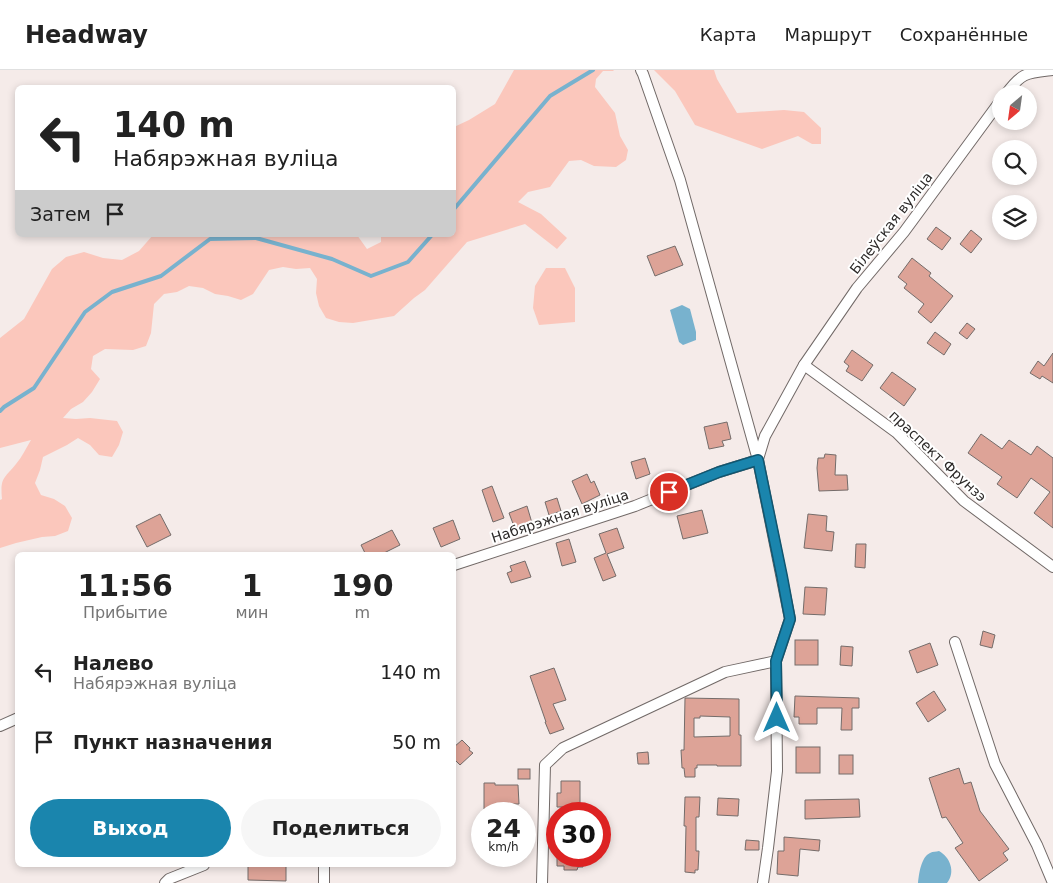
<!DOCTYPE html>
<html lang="ru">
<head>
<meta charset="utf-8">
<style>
	:root { --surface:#fff; --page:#f6f6f6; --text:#222; --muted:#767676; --line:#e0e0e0; --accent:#1a85ad }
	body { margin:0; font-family:"DejaVu Sans",sans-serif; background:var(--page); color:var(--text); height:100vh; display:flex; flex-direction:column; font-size:19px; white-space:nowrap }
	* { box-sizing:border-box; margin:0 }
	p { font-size:16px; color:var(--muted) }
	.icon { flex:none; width:28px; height:28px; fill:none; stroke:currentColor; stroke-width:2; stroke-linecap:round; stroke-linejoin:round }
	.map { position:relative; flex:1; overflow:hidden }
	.sheet { position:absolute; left:15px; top:482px; width:441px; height:315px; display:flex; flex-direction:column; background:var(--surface); border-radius:8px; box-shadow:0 2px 8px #0003 }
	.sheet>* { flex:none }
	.guide { position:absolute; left:15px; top:15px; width:441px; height:152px; border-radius:8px; box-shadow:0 2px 8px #0003; background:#fff; color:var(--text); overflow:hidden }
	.needle { width:32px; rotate:209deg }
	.tools { position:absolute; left:992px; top:15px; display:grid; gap:10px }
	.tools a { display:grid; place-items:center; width:45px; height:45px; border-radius:50%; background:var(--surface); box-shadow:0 2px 8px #0003; font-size:25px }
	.speed { position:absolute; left:471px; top:732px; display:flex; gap:10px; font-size:25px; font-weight:700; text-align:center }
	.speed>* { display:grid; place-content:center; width:65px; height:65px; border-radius:50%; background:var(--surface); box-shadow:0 2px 8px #0003; line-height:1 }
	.speed small { font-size:12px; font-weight:400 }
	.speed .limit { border:8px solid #d22; background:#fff; color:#111 }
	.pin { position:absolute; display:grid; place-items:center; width:42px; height:42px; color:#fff; margin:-21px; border:2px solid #fff; border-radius:50%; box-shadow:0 1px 5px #0007 }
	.me { position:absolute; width:55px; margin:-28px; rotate:0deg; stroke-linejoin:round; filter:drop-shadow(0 0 4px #0008) }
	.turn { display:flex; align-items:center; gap:18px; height:105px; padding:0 15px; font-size:22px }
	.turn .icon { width:65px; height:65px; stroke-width:2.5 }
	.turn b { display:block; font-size:35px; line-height:42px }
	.then { display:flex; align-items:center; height:48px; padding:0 15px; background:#0003; gap:10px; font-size:19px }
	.eta { display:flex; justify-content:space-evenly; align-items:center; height:85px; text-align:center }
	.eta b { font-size:30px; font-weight:800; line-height:35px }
	.action { display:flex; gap:10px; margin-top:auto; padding:10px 15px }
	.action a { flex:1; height:58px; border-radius:30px; background:var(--accent); color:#fff; font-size:20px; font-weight:800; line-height:58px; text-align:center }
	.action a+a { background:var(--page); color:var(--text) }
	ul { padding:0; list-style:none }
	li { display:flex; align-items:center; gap:15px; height:70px; padding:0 15px }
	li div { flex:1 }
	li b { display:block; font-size:19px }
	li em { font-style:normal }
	header { display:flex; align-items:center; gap:30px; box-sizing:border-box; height:70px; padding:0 25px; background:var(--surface); border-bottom:1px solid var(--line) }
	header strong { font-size:24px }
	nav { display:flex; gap:28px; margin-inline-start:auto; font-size:18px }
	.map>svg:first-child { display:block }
	.green { fill:#fbc7bc }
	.water { fill:#78b2ce }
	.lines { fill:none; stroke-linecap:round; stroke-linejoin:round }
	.stream { stroke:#78b2ce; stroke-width:4 }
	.building { fill:#dda397; stroke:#746c6a; fill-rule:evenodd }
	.minor-casing { stroke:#716967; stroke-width:12 }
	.minor { stroke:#fff; stroke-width:10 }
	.route-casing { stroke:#115670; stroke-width:12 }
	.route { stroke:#1a85ad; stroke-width:9 }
	.labels { text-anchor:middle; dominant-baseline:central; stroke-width:4; stroke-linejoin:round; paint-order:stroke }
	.street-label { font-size:14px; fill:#2c2928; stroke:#fff }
</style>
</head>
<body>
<header>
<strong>Headway</strong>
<nav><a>Карта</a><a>Маршрут</a><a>Сохранённые</a></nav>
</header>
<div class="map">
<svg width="1053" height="813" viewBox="0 0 1053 813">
	<rect width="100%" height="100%" fill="#f5ebe9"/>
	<!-- green -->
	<g class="green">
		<path d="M514,0H614L613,1H603L596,9L595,17L615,43L620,66L628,80L626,90L616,97L594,96L581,90L569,91L550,117L528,122L518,132L541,144L567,168L557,179L525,154L467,172L425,220L414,228L394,246L353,253L339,252L326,248L319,236L316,223L317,209L310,198L296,199L283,197L269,200L253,224L241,230L228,226L215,224L203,218L189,216L177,222L164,224L154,234L151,263L146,276L133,280L105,279L93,286L91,299L100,309L92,322L83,332L71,339L63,348L76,349L90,348L117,351L123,362L119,375L112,387L99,385L90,375L78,368L67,375L43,387L40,400L35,413L41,425L54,429L65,436L72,448L68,461L55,466L42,467L16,473L0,478V430L2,429C0,407 4,409 16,394C22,387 26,378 31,370L0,378V268L24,249L52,199L66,187L84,182L103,188L122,190L139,181L153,165H357L367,179L381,172V165H454V57L469,50L495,34Z"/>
		<path d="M654,0H714L717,9L737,43L784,40L804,42L821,58V74H812L798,66L762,79L695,55L675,21Z"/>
		<path d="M546,198H565L575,218V252L539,255L533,238L535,216Z"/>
	</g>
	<!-- water -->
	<g class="water">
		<path d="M682,235L690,239L696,262V270L683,275L679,272L670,240Z"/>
		<path d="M939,781C950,787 956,802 947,813H918C919,804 921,787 930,783C933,781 936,782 939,781Z"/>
	</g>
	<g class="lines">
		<!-- stream -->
		<g class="stream">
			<path d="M454,139L550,26L593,0"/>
			<path d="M0,341L4,337L34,318L85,242L112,222L161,206L210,169L256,168L332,189L371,206L408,192L432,165"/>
		</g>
	</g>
	<!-- building -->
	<g class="building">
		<path d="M936,157L951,168L942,180L927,169Z"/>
		<path d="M971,160L982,169L971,183L960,174Z"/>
		<path d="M675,176L683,195L655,206L647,186Z"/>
		<path d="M912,188L931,203L929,206L953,226L931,253L918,242L924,234L904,218L907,214L898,207Z"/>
		<path d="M967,253L975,259L967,269L959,263Z"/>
		<path d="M935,262L951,274L944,285L927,273Z"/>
		<path d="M852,280L873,295L862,311L846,301L849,296L844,292Z"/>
		<path d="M1053,283V313L1042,306L1040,309L1030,303L1038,291L1044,296Z"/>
		<path d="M892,302L916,319L904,336L880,318Z"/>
		<path d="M727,352L731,369L722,371L724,376L709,379L704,357Z"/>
		<path d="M981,364L1002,379L1009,370L1031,385L1037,376L1053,388V458L1034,443L1050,422L1031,408L1017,428L997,414L1002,407L968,383Z"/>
		<path d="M825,384L836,385L835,405H847L848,420L819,421L817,398L818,388H824Z"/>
		<path d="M645,388L650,404L636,409L631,392Z"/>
		<path d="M587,404L591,413L594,411L600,425L582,434L572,411Z"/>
		<path d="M492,416L504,448L493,452L482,420Z"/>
		<path d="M557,428L561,441L549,445L545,432Z"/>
		<path d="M527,436L532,453L515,459L509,443Z"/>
		<path d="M702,440L708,463L683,469L677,446Z"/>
		<path d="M160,444L171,465L147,477L136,456Z"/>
		<path d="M808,444L827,446L826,461L834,462L832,481L804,478Z"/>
		<path d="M453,450L460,469L441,477L433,458Z"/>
		<path d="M617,458L624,478L607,484L616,506L603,511L594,488L606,483L599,464Z"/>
		<path d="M392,460L400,475L380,485H366L361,475Z"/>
		<path d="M569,469L576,492L562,496L556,473Z"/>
		<path d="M856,474H866L865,498L855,497Z"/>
		<path d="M525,491L531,507L511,513L507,503L512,501L510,496Z"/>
		<path d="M805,517L827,518L825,545L803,544Z"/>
		<path d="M983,561L995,565L992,578L980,575Z"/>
		<rect x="795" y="570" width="23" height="25"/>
		<path d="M930,573L938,595L917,603L909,581Z"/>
		<path d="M841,576L853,577L852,596L840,595Z"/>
		<path d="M554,598L566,630L553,634L564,659L550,664L545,652H546L530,606Z"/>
		<path d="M934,621L946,640L928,652L916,633Z"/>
		<path d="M795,626L859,628V638H852V660H841L842,638H817V654H799V647H794Z"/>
		<path d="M685,628L739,629V665H741V696H717V695H697V698H695V707H685L684,698H682L681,680H684ZM700,646L730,647V666L694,667V648H700Z"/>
		<path d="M462,670L470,678L469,680L473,683L460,695L454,689V677Z"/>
		<rect x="796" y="677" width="24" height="26"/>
		<path d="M648,682L649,694H638L637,683Z"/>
		<rect x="839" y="685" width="14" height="19"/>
		<path d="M959,698L964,714L971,712L980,741L1009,779L1003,783L1008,790L979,811L955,778L963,773L946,747L942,748L929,708Z"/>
		<rect x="518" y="699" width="12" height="10"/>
		<path d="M561,711H580V737H557V723H561Z"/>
		<path d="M484,713H495V715H518L519,734H495V739H484Z"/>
		<path d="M685,727H700L699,747H696V781H699L698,800H695V803L685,802L686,756H684Z"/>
		<path d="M718,728L739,729L738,746L717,745Z"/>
		<path d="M859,729L860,747L805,749V730Z"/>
		<path d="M784,767L820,770L819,781L800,779L798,806L777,804L778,781H784Z"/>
		<path d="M746,770L759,771V780H745Z"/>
		<path d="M557,786H583V797H578L577,800H564V796H557Z"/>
		<path d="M248,795H286V811L248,810Z"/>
	</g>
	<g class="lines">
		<defs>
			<g id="minor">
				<path d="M641,0L643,4L680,110L758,390L790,549L776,591L777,701L768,778L763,813"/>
				<path d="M1006,24C1022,2 1027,3 1053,0"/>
				<path d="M804,295L897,363L964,431L1053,497"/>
				<path d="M758,389L765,366L804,295L857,218L904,162L1001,30"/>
				<path d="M454,495L635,436L719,402L758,390"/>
				<path d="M955,572L995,694L1037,775L1053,813"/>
				<path d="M0,656L18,648"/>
				<path d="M165,813L169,809L204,795"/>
				<path d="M324,813V795"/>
				<path d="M542,813L545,695L563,678L725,602L776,591"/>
			</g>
		</defs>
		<!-- minor casing -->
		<use href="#minor" class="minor-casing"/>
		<!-- minor -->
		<use href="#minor" class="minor"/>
	</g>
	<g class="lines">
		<defs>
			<path id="route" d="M669,422L719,402L758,390L782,506L790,549L776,591L777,648"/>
		</defs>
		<!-- route casing -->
		<use href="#route" class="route-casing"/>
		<!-- route -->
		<use href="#route" class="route"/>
	</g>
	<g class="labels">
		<!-- street labels -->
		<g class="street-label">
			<text transform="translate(891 153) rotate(-52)">Білеўская вуліца</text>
			<text transform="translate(938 386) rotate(43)">праспект Фрунзэ</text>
			<text transform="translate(560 446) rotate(-18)">Набярэжная вуліца</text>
		</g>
	</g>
</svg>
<div class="tools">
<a><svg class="needle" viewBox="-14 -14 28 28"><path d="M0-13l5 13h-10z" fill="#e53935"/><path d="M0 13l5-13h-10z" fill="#767676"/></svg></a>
<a><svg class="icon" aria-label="search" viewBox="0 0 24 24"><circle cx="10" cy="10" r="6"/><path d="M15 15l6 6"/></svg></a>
<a><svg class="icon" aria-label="layers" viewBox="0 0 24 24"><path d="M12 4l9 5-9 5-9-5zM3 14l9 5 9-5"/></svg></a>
</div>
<div class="speed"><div>24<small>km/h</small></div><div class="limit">30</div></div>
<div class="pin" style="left:669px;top:422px;background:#d93025"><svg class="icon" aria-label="arrive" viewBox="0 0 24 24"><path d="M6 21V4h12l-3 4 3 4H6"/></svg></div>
<svg class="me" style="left:777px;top:648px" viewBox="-20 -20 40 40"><path d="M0-17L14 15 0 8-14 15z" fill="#1a85ad" stroke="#fff" stroke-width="4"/></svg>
<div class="guide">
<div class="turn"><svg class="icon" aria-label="left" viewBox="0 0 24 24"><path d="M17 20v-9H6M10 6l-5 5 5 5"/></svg><div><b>140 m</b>Набярэжная вуліца</div></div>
<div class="then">Затем<svg class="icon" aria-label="arrive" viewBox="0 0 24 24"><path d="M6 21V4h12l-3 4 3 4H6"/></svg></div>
</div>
<section class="sheet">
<div class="eta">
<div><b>11:56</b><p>Прибытие</p></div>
<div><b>1</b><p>мин</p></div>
<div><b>190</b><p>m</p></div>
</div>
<ul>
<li><svg class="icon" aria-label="left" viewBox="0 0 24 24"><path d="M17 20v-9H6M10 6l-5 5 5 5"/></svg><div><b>Налево</b><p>Набярэжная вуліца</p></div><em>140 m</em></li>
<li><svg class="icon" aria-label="arrive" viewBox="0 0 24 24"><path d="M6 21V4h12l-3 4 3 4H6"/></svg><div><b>Пункт назначения</b></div><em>50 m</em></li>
</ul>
<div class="action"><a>Выход</a><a>Поделиться</a></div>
</section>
</div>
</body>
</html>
